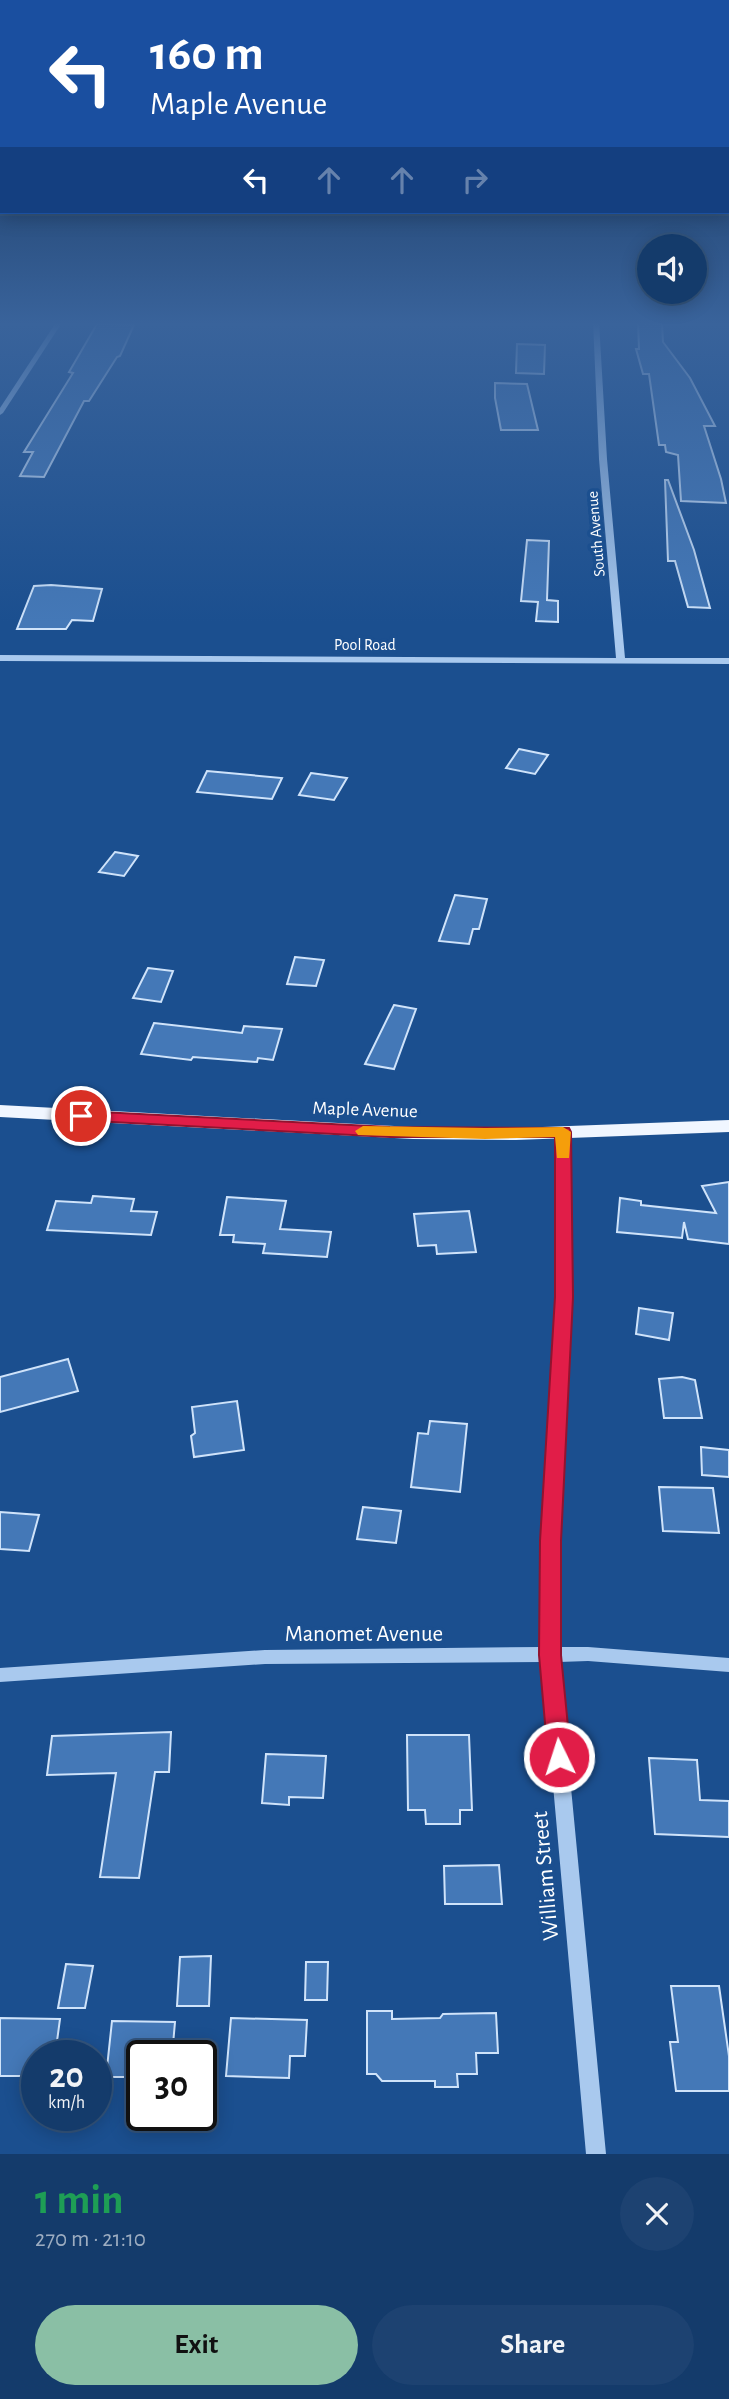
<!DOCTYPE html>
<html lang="en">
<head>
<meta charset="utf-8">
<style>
	:root { --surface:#143b6b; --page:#1d4271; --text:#f1f3f6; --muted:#9dadc1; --line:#33557e; --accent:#8abfa5 }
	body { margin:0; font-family:"Alegreya Sans",sans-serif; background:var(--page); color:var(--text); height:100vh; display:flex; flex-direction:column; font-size:26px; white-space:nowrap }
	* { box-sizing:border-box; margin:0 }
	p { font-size:23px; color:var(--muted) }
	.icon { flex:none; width:38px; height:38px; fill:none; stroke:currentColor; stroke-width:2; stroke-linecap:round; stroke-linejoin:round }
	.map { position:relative; height:2154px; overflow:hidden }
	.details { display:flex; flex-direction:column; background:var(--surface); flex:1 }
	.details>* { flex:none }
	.hud { position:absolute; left:0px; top:0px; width:730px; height:214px; box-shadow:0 4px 18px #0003,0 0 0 2px var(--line); background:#1a4fa0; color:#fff; overflow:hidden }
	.tools { position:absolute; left:637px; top:234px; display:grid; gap:14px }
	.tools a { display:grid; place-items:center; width:70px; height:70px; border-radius:50%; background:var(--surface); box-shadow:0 4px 18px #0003,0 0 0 2px var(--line); font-size:35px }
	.speed { position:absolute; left:21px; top:2040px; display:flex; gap:14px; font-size:35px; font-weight:700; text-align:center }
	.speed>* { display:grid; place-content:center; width:91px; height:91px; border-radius:50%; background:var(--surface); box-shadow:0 4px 18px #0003,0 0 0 2px var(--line); line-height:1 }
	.speed small { font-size:18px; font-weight:400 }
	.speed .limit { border:4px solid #111; border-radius:10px; background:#fff; color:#111 }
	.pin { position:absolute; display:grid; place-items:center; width:60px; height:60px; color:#fff; margin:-30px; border:4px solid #fff; border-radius:50%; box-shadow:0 2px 7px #0007 }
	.me { position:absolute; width:77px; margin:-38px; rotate:356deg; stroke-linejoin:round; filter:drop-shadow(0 0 5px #0008) }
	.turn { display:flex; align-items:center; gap:24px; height:147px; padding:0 35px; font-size:32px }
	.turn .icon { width:91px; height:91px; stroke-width:2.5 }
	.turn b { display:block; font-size:49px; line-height:60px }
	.lanes { display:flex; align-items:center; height:66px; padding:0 35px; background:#0003; justify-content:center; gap:35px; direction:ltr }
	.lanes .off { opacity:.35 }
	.round { display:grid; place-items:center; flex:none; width:74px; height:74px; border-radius:37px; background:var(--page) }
	.overview { display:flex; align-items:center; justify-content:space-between; height:119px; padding:0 35px }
	h1 { font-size:42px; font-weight:600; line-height:52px; color:#1e9e55 }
	.button { display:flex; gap:14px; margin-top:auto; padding:14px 35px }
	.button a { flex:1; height:80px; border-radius:42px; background:var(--accent); color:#111; font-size:28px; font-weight:600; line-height:80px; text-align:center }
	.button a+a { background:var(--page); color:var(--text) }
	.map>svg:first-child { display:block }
	.building { fill:#4478b7; stroke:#cfe3fa; stroke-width:2 }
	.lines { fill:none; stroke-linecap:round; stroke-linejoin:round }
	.minor { fill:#a9c9ee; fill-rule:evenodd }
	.major { fill:#f0f6ff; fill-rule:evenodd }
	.route { fill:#e11d48; stroke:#92132f; stroke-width:2 }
	.slow { fill:#f59e0b }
	.labels { text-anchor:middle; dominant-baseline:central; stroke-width:7; stroke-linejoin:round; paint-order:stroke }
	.far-street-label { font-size:16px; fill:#fff; stroke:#1b4f8f }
	.street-label { font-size:19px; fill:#fff; stroke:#1b4f8f }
	.near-street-label { font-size:23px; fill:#fff; stroke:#1b4f8f }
</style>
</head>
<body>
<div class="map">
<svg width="729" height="2154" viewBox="0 0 729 2154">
	<rect width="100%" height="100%" fill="#1b4f8f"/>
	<!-- building -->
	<g class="building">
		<path d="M638,323L662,324L663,342L690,378L715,426H704L721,479L726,503L681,501L678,455L666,452L665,445H659L649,374H643L636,349H639Z"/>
		<path d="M97,324L134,325L120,356L117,357L89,401H84L44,477L20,476L33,452H24L73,373L69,372Z"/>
		<path d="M517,344L545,345L544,374L516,373Z"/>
		<path d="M495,383L527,384L538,430H501L495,398Z"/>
		<path d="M665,480H668L694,550L710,608L688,607L675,561H668Z"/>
		<path d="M527,540L549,541L547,600L558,601V622L536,621L538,602L521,601Z"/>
		<path d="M51,585L102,589L93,621L72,620L66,629H17L34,586Z"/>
		<path d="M519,749L548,755L535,774L506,768Z"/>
		<path d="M207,771L282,778L272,799L197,792Z"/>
		<path d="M311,773L347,778L334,800L299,795Z"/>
		<path d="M115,852L138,856L124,876L99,872Z"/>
		<path d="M455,895L487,899L479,929H473L469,944L439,941Z"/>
		<path d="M295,957L324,960L316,986L287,984Z"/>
		<path d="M148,968L173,971L161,1002L133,998Z"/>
		<path d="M394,1005L416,1009L394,1069L365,1064Z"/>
		<path d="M154,1023L242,1033L244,1026L282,1029L273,1060L258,1058L257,1062L193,1057L191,1060L141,1054Z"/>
		<path d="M729,1182V1244L688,1239L684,1222L682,1238L617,1232L620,1198L641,1201V1205L716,1213L702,1186Z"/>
		<path d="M93,1196L134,1199L131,1211L157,1212L151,1235L47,1230L56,1201L91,1203Z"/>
		<path d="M227,1197L286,1201L280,1229L331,1232L327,1257L263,1253L265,1244L233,1242L234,1235H220Z"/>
		<path d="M469,1211L476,1252L437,1254L436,1245L418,1246L414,1214Z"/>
		<path d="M639,1308L673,1313L669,1340L636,1334Z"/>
		<path d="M68,1359L78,1391L0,1412V1377Z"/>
		<path d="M682,1377L695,1380L702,1418H664L659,1379Z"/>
		<path d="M237,1401L244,1450L194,1457L191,1436L195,1433L192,1407Z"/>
		<path d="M430,1421L467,1424L460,1492L411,1487L418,1433L428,1434Z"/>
		<path d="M701,1447L729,1450V1477L702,1475Z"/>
		<path d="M659,1487L713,1488L719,1533L663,1531Z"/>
		<path d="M363,1507L401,1511L396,1543L357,1539Z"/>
		<path d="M0,1512L39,1515L29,1551L0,1549Z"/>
		<path d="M171,1732L169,1772H155L139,1878L100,1877L116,1773L47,1775L52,1736Z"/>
		<path d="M407,1735H469L472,1810H460V1824H426L425,1810H408Z"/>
		<path d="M266,1754L326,1756L323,1798L289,1797V1805L262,1803Z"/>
		<path d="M649,1758L697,1760L700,1800L729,1801V1837L655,1834Z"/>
		<path d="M499,1865L502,1904H445L444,1866Z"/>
		<path d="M211,1956L209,2006H177L180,1957Z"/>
		<path d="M306,1962H328L327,2000H305Z"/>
		<path d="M66,1964L93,1966L85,2008H58Z"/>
		<path d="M671,1986H719L729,2056V2091H676L670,2042H678Z"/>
		<path d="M367,2011H392V2019L440,2018L443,2014L496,2013L498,2053H476L477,2074H457L458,2087H435V2081H382L376,2074H367Z"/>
		<path d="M0,2018L60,2019L55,2056H37V2076H0Z"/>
		<path d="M231,2018L307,2020L305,2056H290L289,2078L226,2076Z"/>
		<path d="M112,2021L175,2022L172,2056H142V2077H106Z"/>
	</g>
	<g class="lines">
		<!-- minor -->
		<g class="minor">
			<path d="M57,321H63L3,413L0,415V408Z"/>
			<path d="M593,321H599L607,459L625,658H729V664L0,661V655L616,658L599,459Z"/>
			<path d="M563,1128L569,1132L571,1297L559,1541L558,1647H588L729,1658V1672L588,1661L559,1662L606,2154H586L542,1662L265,1664L0,1682V1668L265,1650L542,1647L543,1541L557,1297V1132Z"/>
		</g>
		<!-- major -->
		<path class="major" d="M0,1105L413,1127L516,1128L729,1120V1132L516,1140L413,1139L0,1117Z"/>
	</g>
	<!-- sky -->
	<linearGradient id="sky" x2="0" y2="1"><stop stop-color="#0f2b4f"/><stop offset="0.52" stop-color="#39639b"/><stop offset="1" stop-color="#39639b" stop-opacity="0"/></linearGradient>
	<rect width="729" height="623" fill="url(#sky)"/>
	<!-- route -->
	<path class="route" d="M81,1111L390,1127L569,1128L571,1132L573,1297L561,1541V1655L571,1757L567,1764L559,1767L551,1764L548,1757L539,1655L540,1541L555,1297V1137H390L75,1120L73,1116Z"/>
	<!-- slow -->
	<path class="slow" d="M363,1126L485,1128L563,1127L571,1132L569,1158H557L555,1137L485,1139L358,1135L355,1131Z"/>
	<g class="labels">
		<!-- far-street labels -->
		<g class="far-street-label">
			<text transform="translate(596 534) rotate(-95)">South Avenue</text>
			<text x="365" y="645">Pool Road</text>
		</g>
		<!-- street labels -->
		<g class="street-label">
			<text transform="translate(365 1110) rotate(2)">Maple Avenue</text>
		</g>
		<!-- near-street labels -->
		<g class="near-street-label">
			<text x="364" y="1634">Manomet Avenue</text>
			<text transform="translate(546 1876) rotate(-95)">William Street</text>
		</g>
	</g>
</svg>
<div class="tools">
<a><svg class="icon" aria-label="sound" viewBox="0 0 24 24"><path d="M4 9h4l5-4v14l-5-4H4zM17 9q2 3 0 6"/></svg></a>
</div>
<div class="speed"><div>20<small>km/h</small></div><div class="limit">30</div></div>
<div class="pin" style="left:81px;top:1116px;background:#d93025"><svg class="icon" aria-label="arrive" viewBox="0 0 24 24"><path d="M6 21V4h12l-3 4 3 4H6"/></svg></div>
<svg class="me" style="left:559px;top:1757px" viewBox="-20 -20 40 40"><circle r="17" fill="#e11d48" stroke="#fff" stroke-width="3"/><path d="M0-11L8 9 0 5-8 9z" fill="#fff"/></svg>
<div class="hud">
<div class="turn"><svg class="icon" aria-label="left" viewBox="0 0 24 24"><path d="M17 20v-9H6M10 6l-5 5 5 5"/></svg><div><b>160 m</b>Maple Avenue</div></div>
<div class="lanes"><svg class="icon" aria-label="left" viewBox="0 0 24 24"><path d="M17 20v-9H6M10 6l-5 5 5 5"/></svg><svg class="icon off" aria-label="ahead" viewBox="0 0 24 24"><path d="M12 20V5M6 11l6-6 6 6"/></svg><svg class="icon off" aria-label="ahead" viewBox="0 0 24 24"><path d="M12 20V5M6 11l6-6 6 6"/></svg><svg class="icon off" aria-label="right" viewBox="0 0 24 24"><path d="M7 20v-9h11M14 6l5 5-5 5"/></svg></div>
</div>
</div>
<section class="details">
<div class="overview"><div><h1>1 min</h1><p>270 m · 21:10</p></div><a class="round"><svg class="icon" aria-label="close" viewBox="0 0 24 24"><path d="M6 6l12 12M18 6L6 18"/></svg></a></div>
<div class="button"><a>Exit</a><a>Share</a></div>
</section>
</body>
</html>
